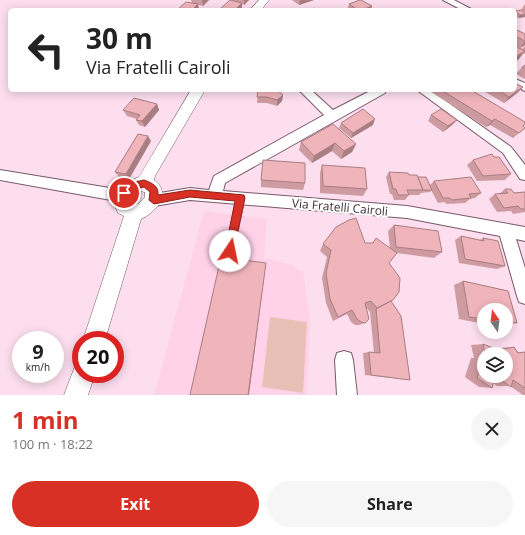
<!DOCTYPE html>
<html lang="en">
<head>
<meta charset="utf-8">
<style>
	:root { --surface:#fff; --page:#f6f6f6; --text:#222; --muted:#767676; --accent:#d93025 }
	body { margin:0; font-family:"Open Sans",sans-serif; background:var(--page); color:var(--text); height:100vh; display:flex; flex-direction:column; font-size:15px; white-space:nowrap }
	* { box-sizing:border-box; margin:0 }
	p { font-size:13px; color:var(--muted) }
	.icon { flex:none; width:22px; height:22px; fill:none; stroke:currentColor; stroke-width:2; stroke-linecap:round; stroke-linejoin:round }
	.map { position:relative; height:395px; overflow:hidden }
	.panel { display:flex; flex-direction:column; background:var(--surface); flex:1 }
	.panel>* { flex:none }
	.hud { position:absolute; left:8px; top:8px; width:509px; height:84px; border-radius:6px; box-shadow:0 2px 10px #0003; background:#fff; color:var(--text); overflow:hidden }
	.needle { width:26px; rotate:346deg }
	.controls { position:absolute; left:477px; top:303px; display:grid; gap:8px }
	.controls a { display:grid; place-items:center; width:36px; height:36px; border-radius:50%; background:var(--surface); box-shadow:0 2px 10px #0003; font-size:20px }
	.speed { position:absolute; left:12px; top:331px; display:flex; gap:8px; font-size:20px; font-weight:700; text-align:center }
	.speed>* { display:grid; place-content:center; width:52px; height:52px; border-radius:50%; background:var(--surface); box-shadow:0 2px 10px #0003; line-height:1 }
	.speed small { font-size:10px; font-weight:400 }
	.speed .limit { border:6px solid #d22; background:#fff; color:#111 }
	.pin { position:absolute; display:grid; place-items:center; width:34px; height:34px; color:#fff; margin:-17px; border:2px solid #fff; border-radius:50%; box-shadow:0 1px 4px #0007 }
	.me { position:absolute; width:44px; margin:-22px; rotate:11deg; stroke-linejoin:round; filter:drop-shadow(0 0 3px #0008) }
	.turn { display:flex; align-items:center; gap:14px; height:84px; padding:0 12px; font-size:18px }
	.turn .icon { width:52px; height:52px; stroke-width:2.5 }
	.turn b { display:block; font-size:28px; line-height:34px }
	.round { display:grid; place-items:center; flex:none; width:42px; height:42px; border-radius:21px; background:var(--page) }
	.head { display:flex; align-items:center; justify-content:space-between; height:68px; padding:0 12px }
	h1 { font-size:24px; font-weight:700; line-height:30px; color:var(--accent) }
	.cta { display:flex; gap:8px; margin-top:auto; padding:8px 12px }
	.cta a { flex:1; height:46px; border-radius:24px; background:var(--accent); color:#fff; font-size:16px; font-weight:700; line-height:46px; text-align:center }
	.cta a+a { background:var(--page); color:var(--text) }
	.map>svg:first-child { display:block }
	.built { fill:#ffd2ea }
	.green { fill:#e9c0b5 }
	.lines { fill:none; stroke-linecap:round; stroke-linejoin:round }
	.service-casing { stroke:#78586a; stroke-width:1 }
	.minor-casing { stroke:#78586a; stroke-width:2 }
	.tertiary-casing { stroke:#78586a; stroke-width:1 }
	.service { fill:#fff; fill-rule:evenodd }
	.minor { fill:#fff; fill-rule:evenodd }
	.tertiary { fill:#fff; fill-rule:evenodd }
	.wall { fill:#ce9ba1; fill-rule:evenodd }
	.shaded-wall { fill:#a87e83 }
	.building { fill:#f0b4bb; stroke:#a87e83 }
	.route { fill:#d93025; stroke:#8d1f18 }
	.labels { text-anchor:middle; dominant-baseline:central; stroke-width:4; stroke-linejoin:round; paint-order:stroke }
	.street-label { font-size:12px; fill:#3f3038; stroke:#fff }
</style>
</head>
<body>
<div class="map">
<svg width="525" height="395" viewBox="0 0 525 395">
	<rect width="100%" height="100%" fill="#fcdeee"/>
	<!-- built -->
	<path class="built" d="M204,211L267,219L264,258L293,265L300,271H303L310,321L307,395H154Z"/>
	<!-- green -->
	<path class="green" d="M270,317L307,322L303,393L262,387Z"/>
	<g class="lines">
		<defs>
			<path id="service" d="M241,195L243,196L245,198L234,251L233,254L230,255L227,254L226,251L237,198L239,196Z"/>
			<g id="minor">
				<path d="M443,0H454L473,10H462Z"/>
				<path d="M515,79L525,83V91L515,86Z"/>
				<path d="M299,90H311L333,110L372,90H386L385,93L225,183L223,191L407,206L525,227V241L516,239L525,268V304L519,302L517,296L500,236L407,218L190,200L154,206L149,204L147,200L149,196L154,194L190,188L209,190L214,176L324,115Z"/>
				<path d="M417,90H430L511,147L525,165V180L520,179L503,153Z"/>
				<path d="M0,170L122,190L127,192L129,196L127,200L122,202L0,180Z"/>
				<path d="M344,351L351,353L353,360L357,395H337L335,360L337,353Z"/>
			</g>
			<g id="tertiary">
				<path d="M259,0H269L261,10H250Z"/>
				<path d="M191,90H205L155,176L154,180C172,192 156,213 141,219L105,340H83L124,216L118,213L112,199L120,185L139,177ZM139,191L145,192V197L138,204L131,203L130,199L132,195Z"/>
				<path d="M81,363V374H95L88,395H64L75,366Z"/>
			</g>
		</defs>
		<!-- service casing -->
		<use href="#service" class="service-casing"/>
		<!-- minor casing -->
		<use href="#minor" class="minor-casing"/>
		<!-- tertiary casing -->
		<use href="#tertiary" class="tertiary-casing"/>
		<!-- service -->
		<use href="#service" class="service"/>
		<!-- minor -->
		<use href="#minor" class="minor"/>
		<!-- tertiary -->
		<use href="#tertiary" class="tertiary"/>
	</g>
	<!-- wall -->
	<g class="wall">
		<path d="M191,0H209L203,6L198,5L199,10L192,3Z"/>
		<path d="M233,0H249L244,5L242,4V9L241,10H221L220,9L233,1Z"/>
		<path d="M292,0H314L299,5Z"/>
		<path d="M349,4L371,10H347Z"/>
		<path d="M525,4V12L521,10Z"/>
		<path d="M515,11L525,17L518,18L515,16Z"/>
		<path d="M515,29L525,34V45L520,48L515,45Z"/>
		<path d="M515,46L522,49L525,46V54L523,53L518,60L515,61Z"/>
		<path d="M525,65V79L516,74L522,67Z"/>
		<path d="M523,87L517,93L504,103L482,90H515Z"/>
		<path d="M251,90H277L283,95L282,101L277,106L267,103H257L258,91L252,92Z"/>
		<path d="M428,90H471L525,125L523,126L525,128L513,138L490,125L486,127Z"/>
		<path d="M157,104L159,110L145,127L139,125L136,120L137,119L127,116L123,110Z"/>
		<path d="M431,115L457,120L452,125L443,132L428,121Z"/>
		<path d="M341,123L373,125L351,138L339,128Z"/>
		<path d="M151,141L129,179L119,177L115,172Z"/>
		<path d="M301,142L356,144L352,152L341,159L332,151L312,163L299,150Z"/>
		<path d="M494,157L511,174L505,180L477,181L467,165L473,160Z"/>
		<path d="M322,165L367,189L363,196L320,193V173Z"/>
		<path d="M389,172L418,177L430,185L434,181L481,193L475,198L470,199L465,203L446,204L445,202L438,203L431,190L430,192L421,193L419,195H409L405,200H394L392,194H390L386,177Z"/>
		<path d="M261,180L305,183L303,190L261,187Z"/>
		<path d="M505,189L514,193L525,192V212L513,214L511,211L497,212L489,199L495,194H499Z"/>
		<path d="M394,225L442,252L434,258L397,253L389,263L390,301L410,380L365,375L363,353L369,352L374,353L370,312L366,307L365,323L359,325H355L351,322L347,314L333,321L326,303L322,278L327,257L320,251L323,244L365,243L390,248L388,231Z"/>
		<path d="M461,236L480,240L483,238L505,266L497,269L459,263L455,240Z"/>
		<path d="M463,281L508,291L517,323L506,325V310H484V322L479,323L459,319L454,285Z"/>
		<path d="M483,344L495,349L501,348L514,347L518,352H525V395H523L510,386H497L493,383L492,388L479,387L465,377L471,358H474L471,345ZM484,354H506L484,376Z"/>
	</g>
	<!-- shaded-wall -->
	<g class="shaded-wall">
		<path d="M202,0H209L203,6Z"/>
		<path d="M244,0H249L244,5Z"/>
		<path d="M300,0H314L299,5Z"/>
		<path d="M242,3V9L241,10H235Z"/>
		<path d="M198,4L199,10H192Z"/>
		<path d="M372,6L371,10H362Z"/>
		<path d="M525,14V17L518,18L520,15Z"/>
		<path d="M525,41V45L520,48Z"/>
		<path d="M525,51L518,60L515,61V57Z"/>
		<path d="M523,87L517,93L504,103L509,97Z"/>
		<path d="M252,90H258V91L252,92Z"/>
		<path d="M283,95L282,101L277,106V100Z"/>
		<path d="M157,104L159,110L145,127L142,121Z"/>
		<path d="M375,119L373,125L351,138L353,133Z"/>
		<path d="M495,119L490,125L486,127L492,121Z"/>
		<path d="M457,120L452,125L443,132L448,126Z"/>
		<path d="M148,136L151,141L129,179L126,174Z"/>
		<path d="M335,143L332,151L312,163L314,156Z"/>
		<path d="M356,144L352,152L341,159L344,151Z"/>
		<path d="M266,263L249,395H248Z"/>
	</g>
	<!-- building -->
	<g class="building">
		<path d="M230,0L242,3L235,10H224L220,9Z"/>
		<path d="M360,0H361L372,6L362,10H358L349,4Z"/>
		<path d="M186,2L198,4L192,10H177Z"/>
		<path d="M521,10L525,13V14L520,15L515,11Z"/>
		<path d="M515,29L525,34V41L515,36Z"/>
		<path d="M515,46L525,51L515,57Z"/>
		<path d="M525,65V69L522,67Z"/>
		<path d="M515,83L523,87L509,97L498,90H515Z"/>
		<path d="M258,90H277L283,95L277,100L267,97H257Z"/>
		<path d="M441,90H471L525,122V124L523,126L525,128L519,133L495,119L492,121Z"/>
		<path d="M134,98L157,104L142,121L136,120L140,115L123,110Z"/>
		<path d="M363,109L375,119L353,133L341,123Z"/>
		<path d="M441,109L457,120L448,126L431,115Z"/>
		<path d="M333,124L356,144L344,151L335,143L314,156L301,142Z"/>
		<path d="M138,134L148,136L126,174L115,172Z"/>
		<path d="M492,154L494,157H499L511,174L483,176L473,160Z"/>
		<path d="M263,160L305,163V183L261,180Z"/>
		<path d="M322,165L365,168L367,189L323,186Z"/>
		<path d="M389,172L408,173L409,175H417L423,190H407L409,195H398L396,189H393Z"/>
		<path d="M418,177H426L432,190H423Z"/>
		<path d="M471,177L481,193L469,194L471,198L452,200L450,198H443L434,181Z"/>
		<path d="M505,189H511L514,193L525,192V209H521L518,206L504,208L495,194L508,193Z"/>
		<path d="M356,218L365,243H373L376,238L397,253L389,263L400,278L399,292L393,300L377,308L371,301L365,303L369,319L365,323L361,322L357,319L352,310L338,317L330,299L326,273L331,250L323,244L336,227L349,220Z"/>
		<path d="M394,225L438,231L442,252L396,247Z"/>
		<path d="M461,236L484,241L483,238L498,241L505,266L465,259Z"/>
		<path d="M221,257L266,263L248,395H190Z"/>
		<path d="M463,281L508,291L517,323L506,321V310H484V319L469,317Z"/>
		<path d="M391,301L401,316L410,380L371,375L369,352L380,353L376,309Z"/>
		<path d="M483,344L498,350L514,347L518,353L525,352V388L513,380L511,387L496,376H506V354H485Z"/>
		<path d="M483,357H484V376H495L492,388L477,378Z"/>
	</g>
	<!-- route -->
	<path class="route" d="M144,180C152,183 159,186 158,195L190,190L244,195L245,198L233,254L230,256L226,254L225,251L235,201L190,197L154,204L149,200L150,192L144,187L135,189L124,197L120,196V190L130,183Z"/>
	<g class="labels">
		<!-- street labels -->
		<g class="street-label">
			<text transform="translate(340 207) rotate(5)">Via Fratelli Cairoli</text>
		</g>
	</g>
</svg>
<div class="controls">
<a><svg class="needle" viewBox="-14 -14 28 28"><path d="M0-13l5 13h-10z" fill="#e53935"/><path d="M0 13l5-13h-10z" fill="#767676"/></svg></a>
<a><svg class="icon" aria-label="layers" viewBox="0 0 24 24"><path d="M12 4l9 5-9 5-9-5zM3 14l9 5 9-5"/></svg></a>
</div>
<div class="speed"><div>9<small>km/h</small></div><div class="limit">20</div></div>
<div class="pin" style="left:124px;top:193px;background:#d93025"><svg class="icon" aria-label="arrive" viewBox="0 0 24 24"><path d="M6 21V4h12l-3 4 3 4H6"/></svg></div>
<svg class="me" style="left:230px;top:251px" viewBox="-20 -20 40 40"><circle r="19" fill="#fff"/><path d="M0-13L10 11 0 6-10 11z" fill="#d93025"/></svg>
<div class="hud">
<div class="turn"><svg class="icon" aria-label="left" viewBox="0 0 24 24"><path d="M17 20v-9H6M10 6l-5 5 5 5"/></svg><div><b>30 m</b>Via Fratelli Cairoli</div></div>
</div>
</div>
<section class="panel">
<div class="head"><div><h1>1 min</h1><p>100 m · 18:22</p></div><a class="round"><svg class="icon" aria-label="close" viewBox="0 0 24 24"><path d="M6 6l12 12M18 6L6 18"/></svg></a></div>
<div class="cta"><a>Exit</a><a>Share</a></div>
</section>
</body>
</html>
